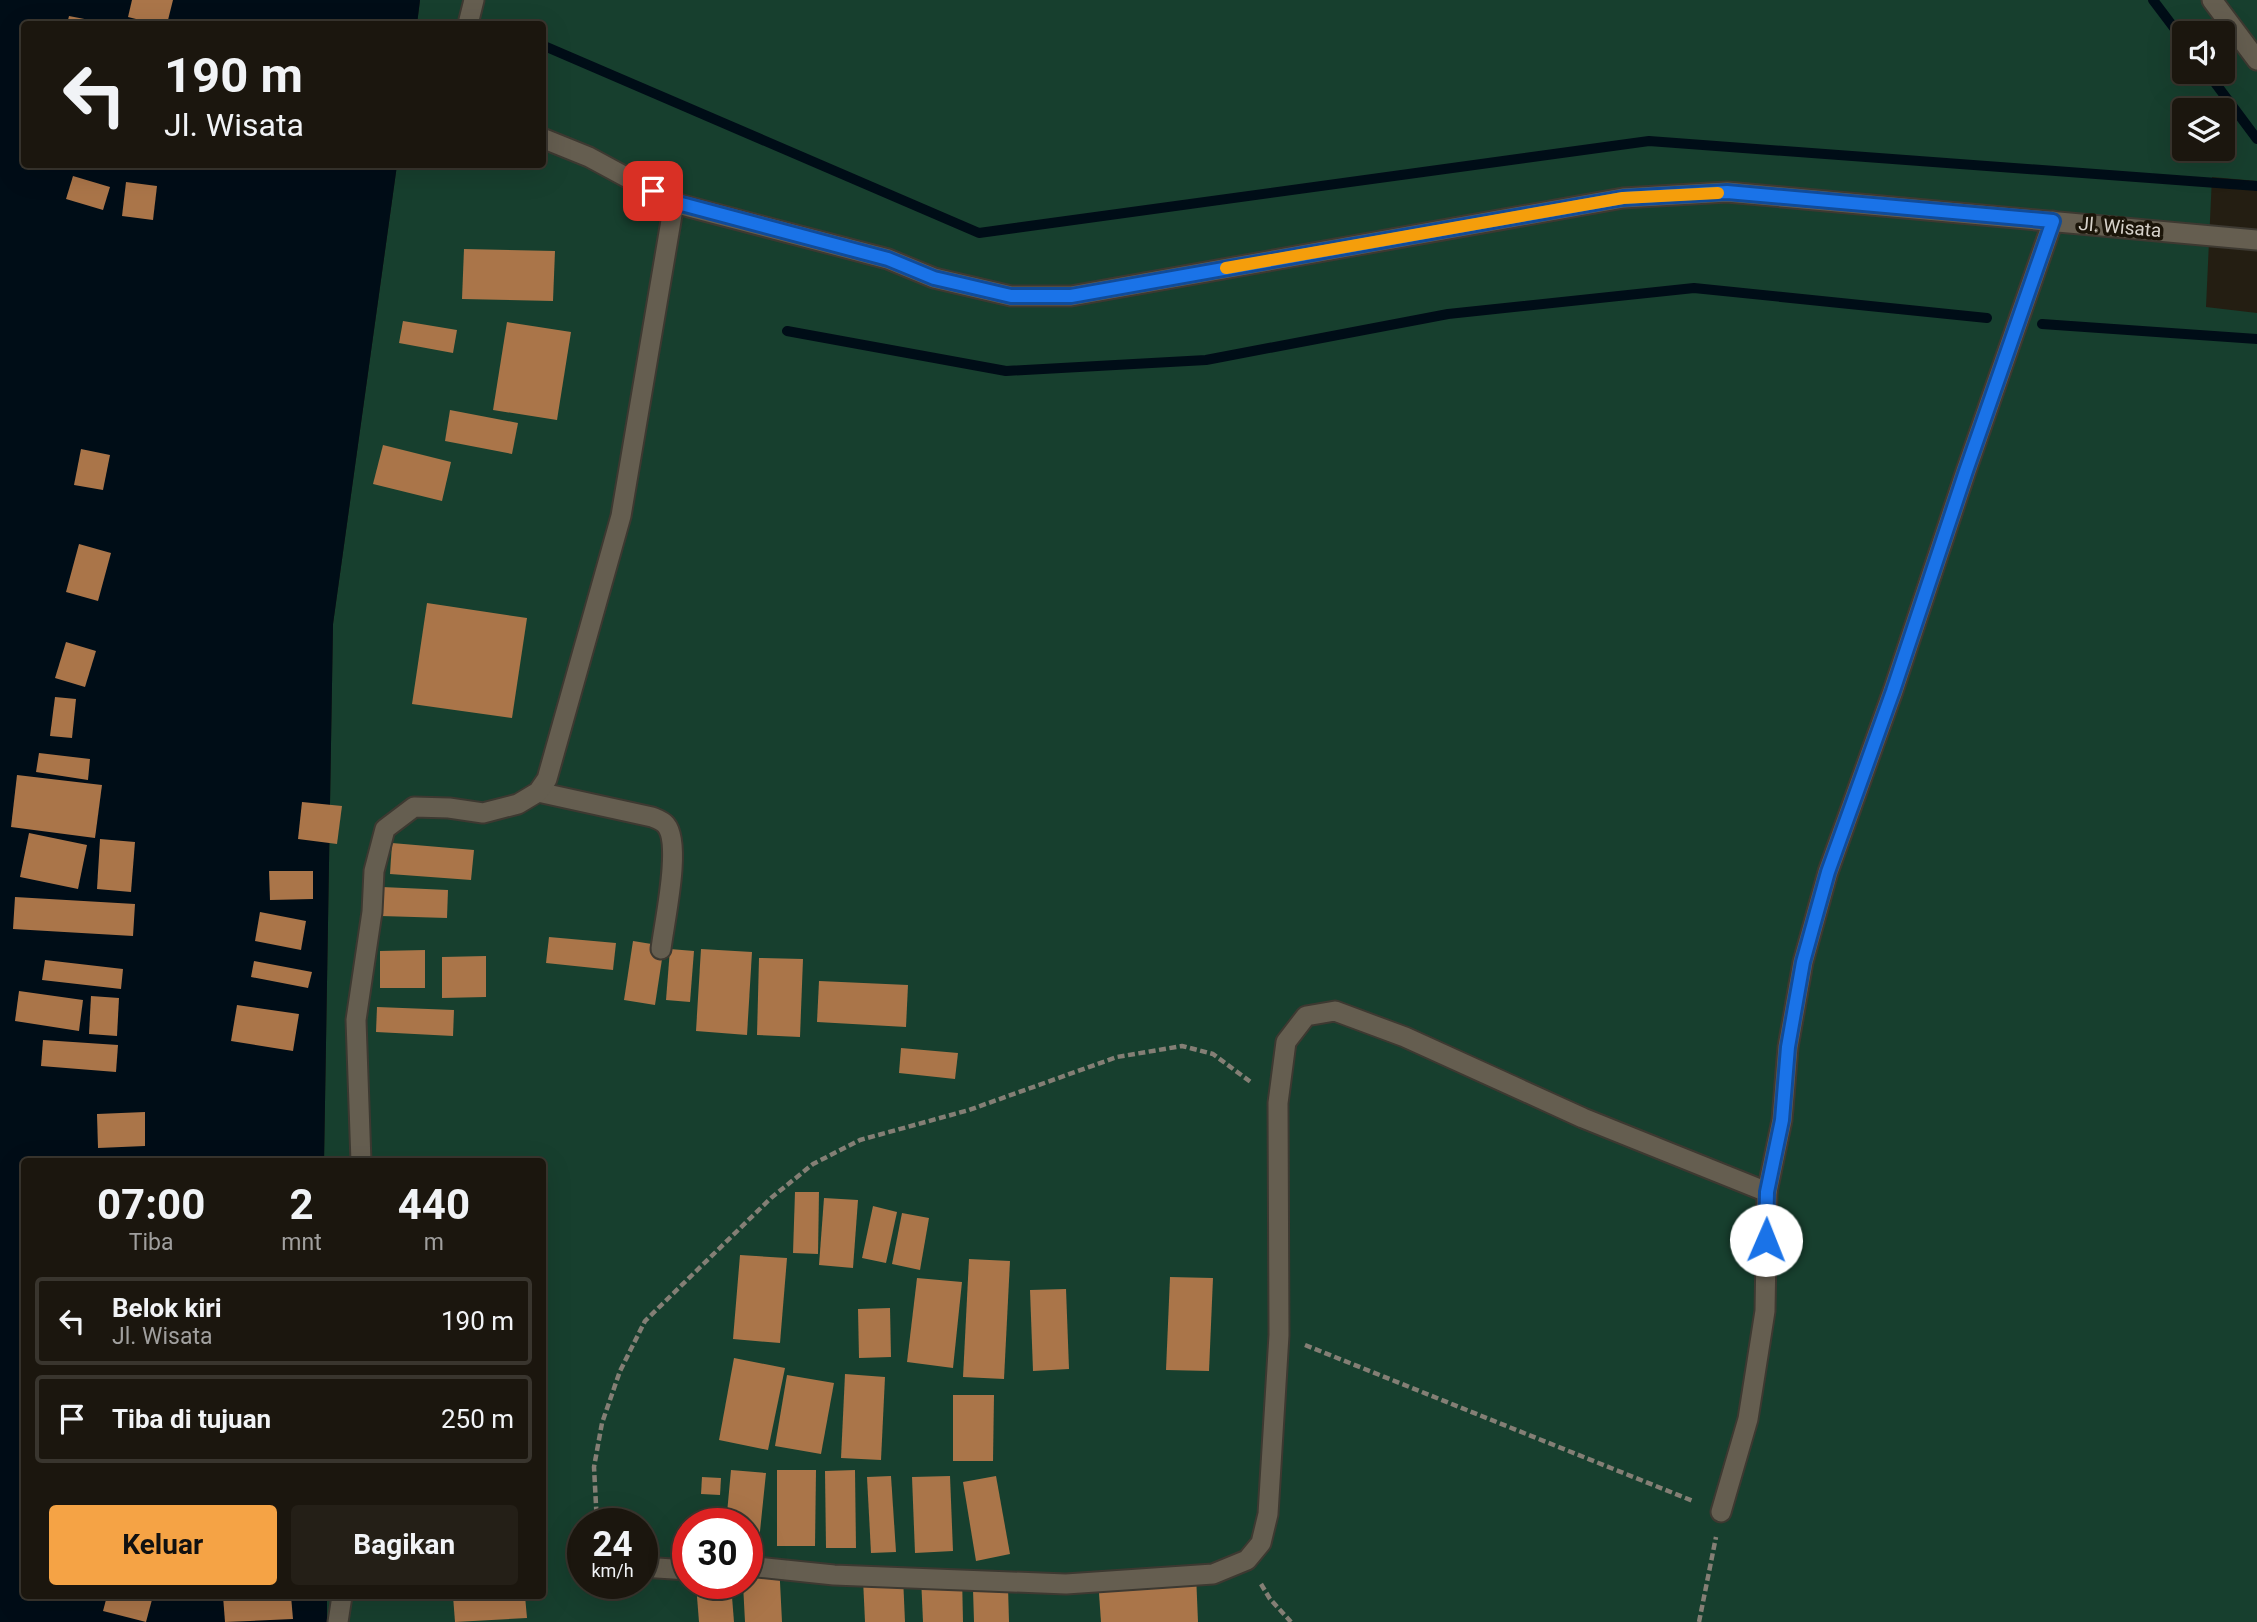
<!DOCTYPE html>
<html lang="id">
<head>
<meta charset="utf-8">
<style>
	:root { --surface:#1b160e; --page:#241f17; --text:#f1f3f6; --muted:#a09f9e; --line:#39352e; --accent:#f5a345 }
	body { margin:0; font-family:Roboto,sans-serif; background:var(--page); color:var(--text); height:100vh; display:flex; flex-direction:column; font-size:26px; white-space:nowrap }
	* { box-sizing:border-box; margin:0 }
	p { font-size:23px; color:var(--muted) }
	.icon { flex:none; width:38px; height:38px; fill:none; stroke:currentColor; stroke-width:2; stroke-linecap:round; stroke-linejoin:round }
	.map { position:relative; flex:1; overflow:hidden }
	.drawer { position:absolute; left:21px; top:1158px; width:525px; height:441px; display:flex; flex-direction:column; background:var(--surface); border-radius:7px; box-shadow:0 7px 28px #0002,0 0 0 2px var(--line) }
	.drawer>* { flex:none }
	.top-card { position:absolute; left:21px; top:21px; width:525px; height:147px; border-radius:7px; box-shadow:0 7px 28px #0002,0 0 0 2px var(--line); background:#1b160e; color:var(--text); overflow:hidden }
	.fabs { position:absolute; left:2172px; top:21px; display:grid; gap:14px }
	.fabs a { display:grid; place-items:center; width:63px; height:63px; border-radius:7px; background:var(--surface); box-shadow:0 7px 28px #0002,0 0 0 2px var(--line); font-size:35px }
	.speed { position:absolute; left:567px; top:1508px; display:flex; gap:14px; font-size:35px; font-weight:700; text-align:center }
	.speed>* { display:grid; place-content:center; width:91px; height:91px; border-radius:50%; background:var(--surface); box-shadow:0 7px 28px #0002,0 0 0 2px var(--line); line-height:1 }
	.speed small { font-size:18px; font-weight:400 }
	.speed .limit { border:10px solid #d22; background:#fff; color:#111 }
	.pin { position:absolute; display:grid; place-items:center; width:60px; height:60px; color:#fff; margin:-30px; border-radius:14px; box-shadow:0 4px 10px #0006 }
	.me { position:absolute; width:77px; margin:-38px; rotate:1deg; stroke-linejoin:round; filter:drop-shadow(0 0 5px #0008) }
	.turn { display:flex; align-items:center; gap:24px; height:147px; padding:0 28px; font-size:32px }
	.turn .icon { width:91px; height:91px; stroke-width:2.5 }
	.turn b { display:block; font-size:49px; line-height:60px }
	.eta { display:flex; justify-content:space-evenly; align-items:center; height:119px; text-align:center }
	.eta b { font-size:42px; font-weight:700; line-height:49px }
	.cta { display:flex; gap:14px; margin-top:auto; padding:14px 28px }
	.cta a { flex:1; height:80px; border-radius:7px; background:var(--accent); color:#111; font-size:28px; font-weight:700; line-height:80px; text-align:center }
	.cta a+a { background:var(--page); color:var(--text) }
	ul { padding:0; list-style:none }
	li { display:flex; align-items:center; gap:21px; height:88px; margin:0 14px 10px; padding:0 14px; border:4px solid var(--line); border-radius:7px }
	li div { flex:1 }
	li b { display:block; font-size:26px }
	li em { font-style:normal }
	.map>svg:first-child { display:block }
	.green { fill:#173f2e; fill-rule:evenodd }
	.water { fill:#000d17 }
	.lines { fill:none; stroke-linecap:round; stroke-linejoin:round }
	.stream { stroke:#000d17; stroke-width:10 }
	.building { fill:#aa7549 }
	.minor-casing { stroke:#3d3931; stroke-width:23 }
	.path { stroke:#847f75; stroke-width:4.5; stroke-dasharray:7 3.5; stroke-linecap:butt }
	.minor { stroke:#655e50; stroke-width:19 }
	.route-casing { stroke:#114b97; stroke-width:18 }
	.route { stroke:#1a73e8; stroke-width:12 }
	.slow { stroke:#f59e0b; stroke-width:12 }
	.labels { text-anchor:middle; dominant-baseline:central; stroke-width:7; stroke-linejoin:round; paint-order:stroke }
	.street-label { font-size:19px; fill:#d7d3cb; stroke:#1b1509 }
</style>
</head>
<body>
<div class="map">
<svg width="2257" height="1622" viewBox="0 0 2257 1622">
	<rect width="100%" height="100%" fill="#241e12"/>
	<!-- green -->
	<path class="green" d="M420,0H2257V181L2212,177L2206,307L2257,313V1622H327V1596H542V1162H324L333,624L397,165L542,164V24H417ZM2184,33H2222V72H2184ZM2184,110H2222V149H2184ZM583,1524H642V1584H583ZM688,1524H747V1584H688Z"/>
	<!-- water -->
	<path class="water" d="M0,0H420L417,24H24V164L397,165L333,624L324,1162H24V1596H327V1622H0Z"/>
	<g class="lines">
		<!-- stream -->
		<g class="stream">
			<path d="M2153,0L2184,41"/>
			<path d="M493,24H494"/>
			<path d="M542,45L979,233L1649,141L2257,186"/>
			<path d="M2207,72L2257,139"/>
			<path d="M2042,324L2257,339"/>
			<path d="M787,331L1006,371L1206,360L1448,314L1694,288L1987,318"/>
		</g>
	</g>
	<!-- building -->
	<g class="building">
		<path d="M132,0H173L167,24H156L128,17Z"/>
		<path d="M69,16L105,23V24H67Z"/>
		<path d="M73,176L110,187L103,210L66,199Z"/>
		<path d="M126,182L157,186L153,220L122,216Z"/>
		<path d="M464,249L555,251L553,301L462,299Z"/>
		<path d="M403,321L457,330L453,353L399,343Z"/>
		<path d="M507,322L571,332L557,420L493,410Z"/>
		<path d="M450,410L518,423L512,454L445,441Z"/>
		<path d="M383,445L451,462L442,501L373,484Z"/>
		<path d="M81,449L110,455L103,490L74,485Z"/>
		<path d="M79,544L111,553L98,601L66,592Z"/>
		<path d="M427,603L527,618L512,718L412,704Z"/>
		<path d="M66,642L96,651L85,687L55,678Z"/>
		<path d="M55,697L76,699L72,738L50,736Z"/>
		<path d="M39,753L90,759L88,780L36,772Z"/>
		<path d="M17,775L102,785L95,838L11,827Z"/>
		<path d="M302,802L342,806L337,844L298,839Z"/>
		<path d="M29,833L87,845L78,889L20,877Z"/>
		<path d="M100,839L135,842L131,892L97,889Z"/>
		<path d="M392,843L474,850L471,880L390,874Z"/>
		<path d="M269,871H313V899L270,900Z"/>
		<path d="M382,887L448,890L447,918L381,916Z"/>
		<path d="M15,897L135,904L133,936L13,929Z"/>
		<path d="M260,912L306,921L301,950L255,941Z"/>
		<path d="M549,937L616,943L613,970L546,963Z"/>
		<path d="M633,941L664,946L655,1005L624,1000Z"/>
		<path d="M670,949L694,951L690,1002L666,1000Z"/>
		<path d="M701,949L752,952L747,1035L696,1031Z"/>
		<path d="M425,950V988H380V951Z"/>
		<path d="M486,956V997L442,998V957Z"/>
		<path d="M759,958L803,959L800,1037L757,1035Z"/>
		<path d="M45,960L123,969L121,989L42,980Z"/>
		<path d="M254,961L312,972L308,988L251,977Z"/>
		<path d="M819,981L908,985L906,1027L817,1022Z"/>
		<path d="M19,991L83,1000L79,1031L15,1021Z"/>
		<path d="M91,996L119,998L117,1036L89,1034Z"/>
		<path d="M237,1005L299,1014L293,1051L231,1041Z"/>
		<path d="M377,1007L454,1010L453,1036L376,1032Z"/>
		<path d="M43,1040L118,1045L116,1072L41,1066Z"/>
		<path d="M901,1048L958,1053L955,1079L899,1073Z"/>
		<path d="M145,1112V1146L98,1148L97,1114Z"/>
		<path d="M795,1192H819L818,1254L793,1253Z"/>
		<path d="M824,1198L858,1200L853,1268L819,1265Z"/>
		<path d="M873,1206L897,1212L886,1263L862,1258Z"/>
		<path d="M902,1213L929,1218L920,1270L892,1264Z"/>
		<path d="M740,1255L787,1258L780,1343L733,1339Z"/>
		<path d="M969,1259L1010,1261L1004,1379L963,1377Z"/>
		<path d="M1170,1277L1213,1278L1209,1371L1166,1370Z"/>
		<path d="M917,1278L962,1282L953,1368L907,1362Z"/>
		<path d="M1066,1289L1069,1369L1033,1371L1030,1290Z"/>
		<path d="M890,1308L891,1357L859,1358L858,1309Z"/>
		<path d="M734,1358L785,1368L768,1450L719,1440Z"/>
		<path d="M845,1374L885,1377L881,1460L841,1458Z"/>
		<path d="M787,1375L834,1383L821,1454L775,1446Z"/>
		<path d="M953,1395H994L993,1461H953Z"/>
		<path d="M731,1470L766,1473L759,1541L747,1540V1524H726Z"/>
		<path d="M777,1470H816L815,1546H777Z"/>
		<path d="M855,1470L856,1548H826L825,1471Z"/>
		<path d="M891,1476L896,1552L871,1553L867,1477Z"/>
		<path d="M950,1476L953,1551L915,1553L912,1477Z"/>
		<path d="M996,1476L1010,1554L976,1561L963,1482Z"/>
		<path d="M702,1477L721,1478L720,1495L701,1494Z"/>
		<path d="M779,1562L782,1622H745L743,1584H747V1564Z"/>
		<path d="M1196,1574L1198,1622H1101L1098,1579Z"/>
		<path d="M962,1576L963,1622H923L921,1577Z"/>
		<path d="M903,1577L905,1622H865L863,1579Z"/>
		<path d="M696,1584H731L734,1622H699Z"/>
		<path d="M1008,1587L1009,1622H974L973,1589Z"/>
		<path d="M107,1596H153L146,1622L103,1611Z"/>
		<path d="M223,1596H291L293,1619L225,1622Z"/>
		<path d="M453,1596H525L527,1618L455,1622Z"/>
	</g>
	<g class="lines">
		<defs>
			<g id="minor">
				<path d="M2212,0L2257,60"/>
				<path d="M468,24L474,0"/>
				<path d="M542,138L589,157L674,203L888,259L934,278L1011,296H1071L1623,198L1727,192L2257,240"/>
				<path d="M538,792L652,817C657,819 663,821 666,825C682,844 664,923 661,949"/>
				<path d="M361,1162L356,1020L372,912L374,871L385,829L414,807L449,808L483,813L518,804L538,792L547,779L621,516L674,203"/>
				<path d="M1721,1512L1748,1419L1765,1311L1767,1192L1782,1120L1788,1047L1803,962L1828,872L1893,691L1966,471L2053,221"/>
				<path d="M747,1566L834,1575L1066,1584L1213,1574L1247,1560L1261,1543L1268,1514L1279,1335L1278,1103L1286,1042L1306,1016L1335,1011L1405,1037L1583,1118L1767,1192"/>
				<path d="M642,1567L688,1570"/>
				<path d="M338,1622L342,1596"/>
			</g>
		</defs>
		<!-- minor casing -->
		<use href="#minor" class="minor-casing"/>
		<!-- path -->
		<g class="path">
			<path d="M1305,1345L1693,1501"/>
			<path d="M597,1524L594,1467L602,1423L620,1371L645,1321L771,1198L813,1164L860,1140L969,1110L1117,1057L1182,1046L1213,1054L1252,1083"/>
			<path d="M1261,1584L1270,1599L1291,1622"/>
			<path d="M1699,1622L1716,1537"/>
		</g>
		<!-- minor -->
		<use href="#minor" class="minor"/>
	</g>
	<g class="lines">
		<defs>
			<path id="route" d="M653,191L674,202L888,259L934,278L960,284L1011,296H1071L1623,198L1727,192L2053,221L1966,471L1893,691L1828,872L1803,962L1788,1047L1782,1120L1767,1192L1766,1240"/>
		</defs>
		<!-- route casing -->
		<use href="#route" class="route-casing"/>
		<!-- route -->
		<use href="#route" class="route"/>
		<!-- slow -->
		<path class="slow" d="M1226,268L1623,198L1718,193"/>
	</g>
	<g class="labels">
		<!-- street labels -->
		<g class="street-label">
			<text transform="translate(2120 227) rotate(5)">Jl. Wisata</text>
		</g>
	</g>
</svg>
<div class="fabs">
<a><svg class="icon" aria-label="sound" viewBox="0 0 24 24"><path d="M4 9h4l5-4v14l-5-4H4zM17 9q2 3 0 6"/></svg></a>
<a><svg class="icon" aria-label="layers" viewBox="0 0 24 24"><path d="M12 4l9 5-9 5-9-5zM3 14l9 5 9-5"/></svg></a>
</div>
<div class="speed"><div>24<small>km/h</small></div><div class="limit">30</div></div>
<div class="pin" style="left:653px;top:191px;background:#d93025"><svg class="icon" aria-label="arrive" viewBox="0 0 24 24"><path d="M6 21V4h12l-3 4 3 4H6"/></svg></div>
<svg class="me" style="left:1766px;top:1240px" viewBox="-20 -20 40 40"><circle r="19" fill="#fff"/><path d="M0-13L10 11 0 6-10 11z" fill="#1a73e8"/></svg>
<div class="top-card">
<div class="turn"><svg class="icon" aria-label="left" viewBox="0 0 24 24"><path d="M17 20v-9H6M10 6l-5 5 5 5"/></svg><div><b>190 m</b>Jl. Wisata</div></div>
</div>
<section class="drawer">
<div class="eta">
<div><b>07:00</b><p>Tiba</p></div>
<div><b>2</b><p>mnt</p></div>
<div><b>440</b><p>m</p></div>
</div>
<ul>
<li><svg class="icon" aria-label="left" viewBox="0 0 24 24"><path d="M17 20v-9H6M10 6l-5 5 5 5"/></svg><div><b>Belok kiri</b><p>Jl. Wisata</p></div><em>190 m</em></li>
<li><svg class="icon" aria-label="arrive" viewBox="0 0 24 24"><path d="M6 21V4h12l-3 4 3 4H6"/></svg><div><b>Tiba di tujuan</b></div><em>250 m</em></li>
</ul>
<div class="cta"><a>Keluar</a><a>Bagikan</a></div>
</section>
</div>
</body>
</html>
